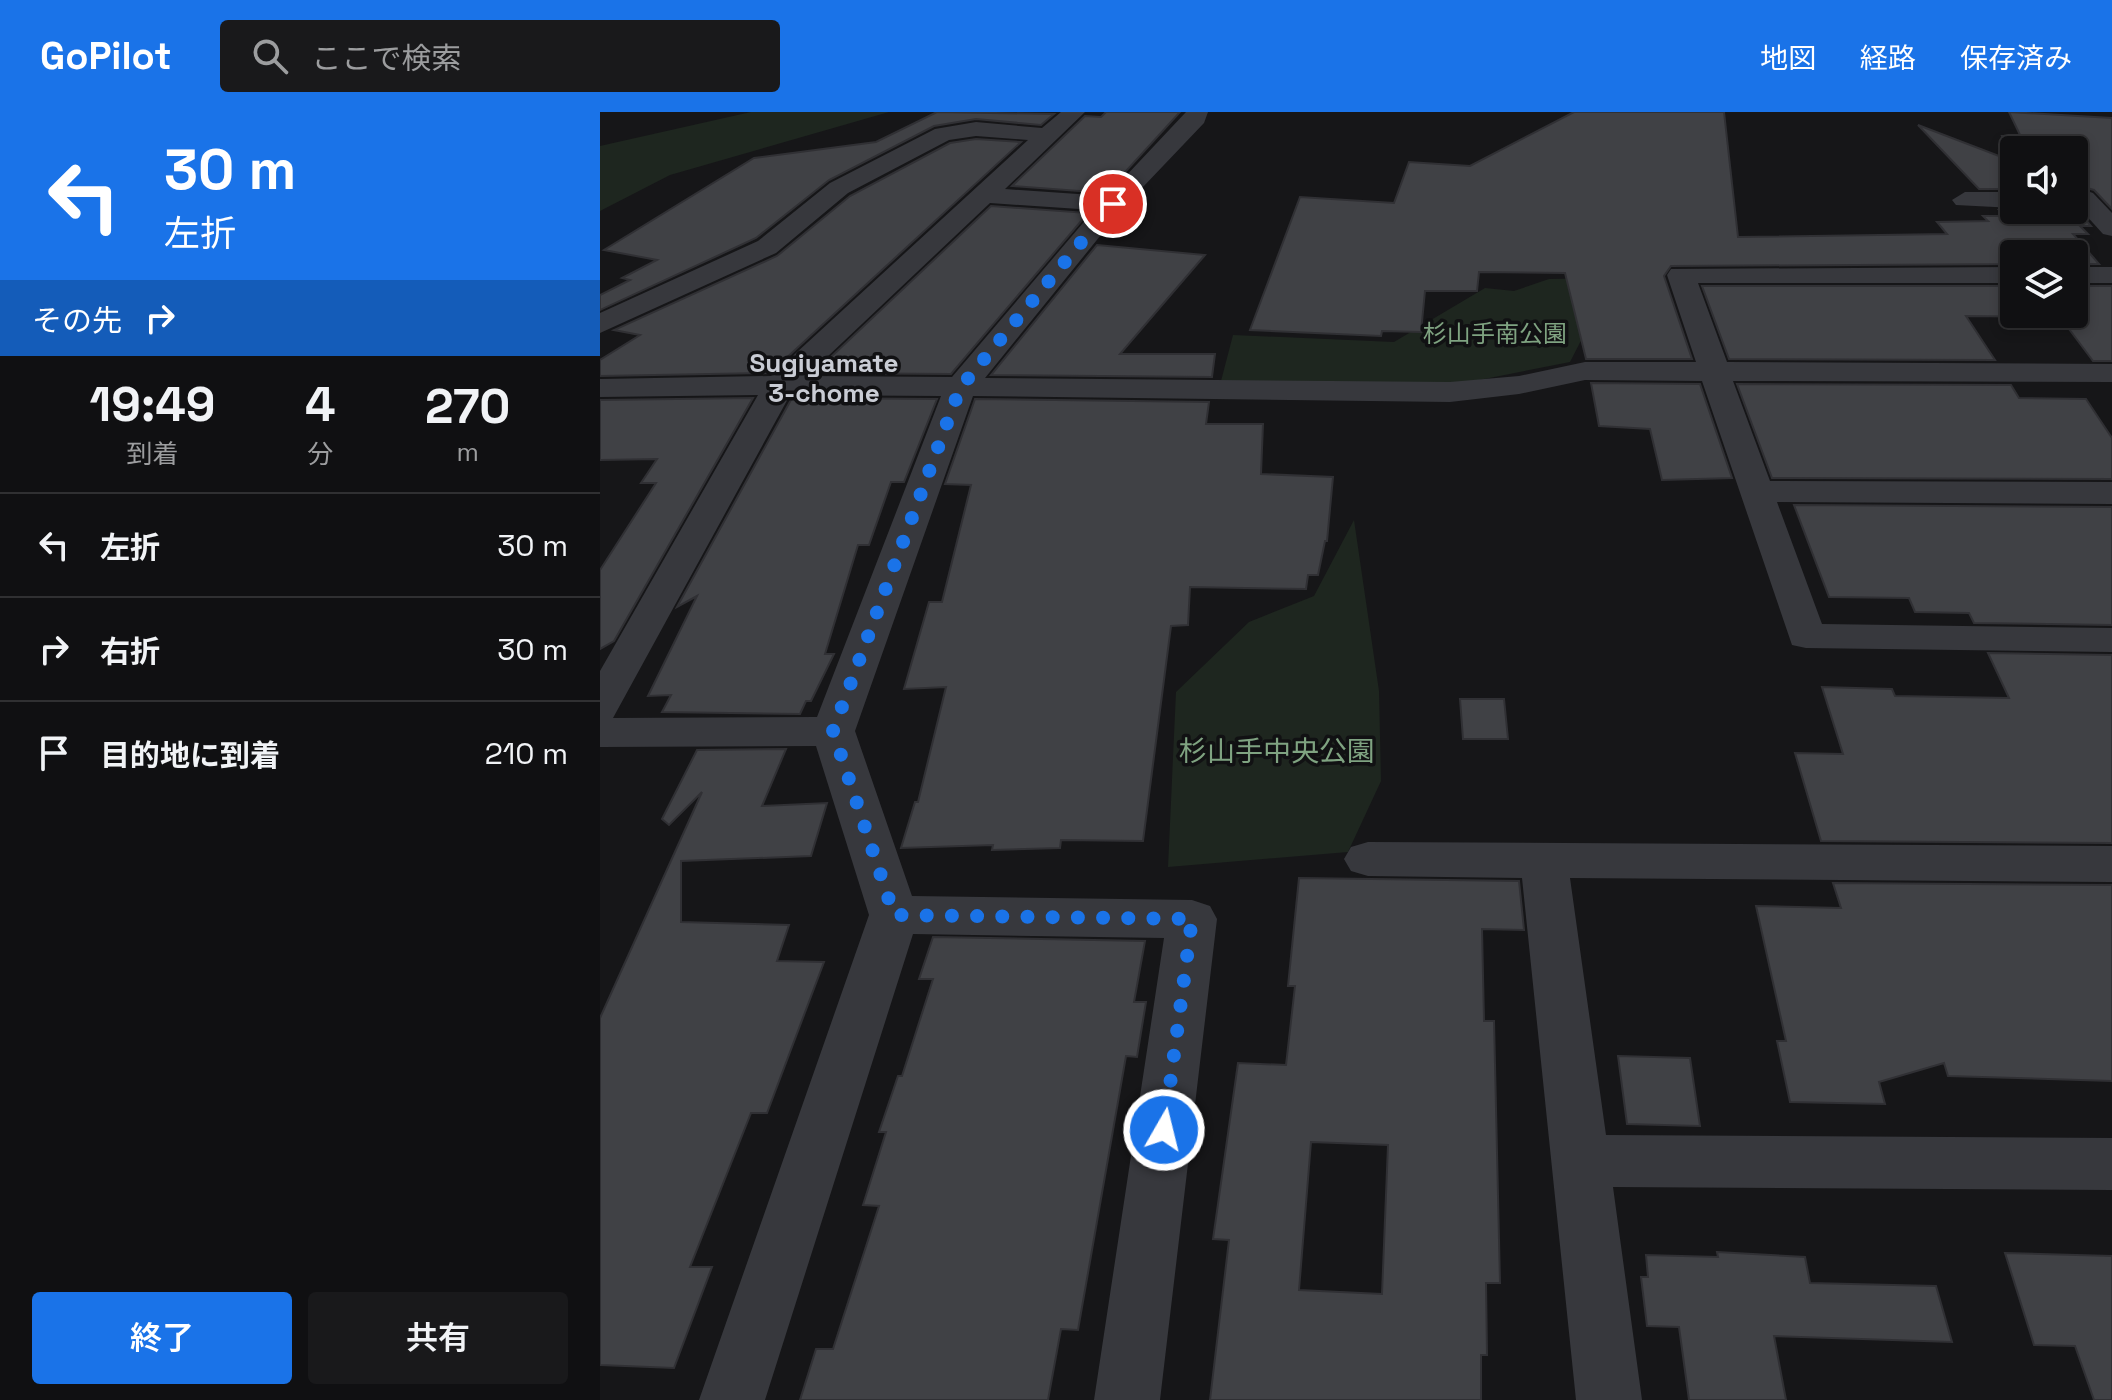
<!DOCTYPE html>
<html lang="ja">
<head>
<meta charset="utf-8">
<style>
	:root { --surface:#101012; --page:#19191b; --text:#f1f3f6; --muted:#9c9d9f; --line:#303032; --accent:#1a73e8 }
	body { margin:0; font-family:"Space Grotesk","Noto Sans JP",sans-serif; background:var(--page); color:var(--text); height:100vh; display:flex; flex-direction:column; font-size:30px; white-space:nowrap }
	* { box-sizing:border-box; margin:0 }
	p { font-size:26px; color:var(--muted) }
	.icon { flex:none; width:44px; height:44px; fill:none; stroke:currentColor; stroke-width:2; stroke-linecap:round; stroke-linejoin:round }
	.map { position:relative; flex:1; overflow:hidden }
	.sheet { display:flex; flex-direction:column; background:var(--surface); width:600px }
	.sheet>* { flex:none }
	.hud { background:#1a73e8; color:#fff; overflow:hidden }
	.controls { position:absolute; left:1400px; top:24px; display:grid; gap:16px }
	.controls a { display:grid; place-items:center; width:88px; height:88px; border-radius:8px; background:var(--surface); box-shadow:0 4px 12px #0003,0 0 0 2px var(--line); font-size:40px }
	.pin { position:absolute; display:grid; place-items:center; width:68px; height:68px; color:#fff; margin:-34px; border:4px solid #fff; border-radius:50%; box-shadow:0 2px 8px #0007 }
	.me { position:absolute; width:88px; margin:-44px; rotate:8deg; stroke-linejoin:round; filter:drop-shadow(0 0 6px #0008) }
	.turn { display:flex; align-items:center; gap:28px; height:168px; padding:0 32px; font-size:36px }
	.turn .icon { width:104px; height:104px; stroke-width:2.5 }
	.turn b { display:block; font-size:56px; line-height:68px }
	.then { display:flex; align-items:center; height:76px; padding:0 32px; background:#0003; gap:16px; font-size:30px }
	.eta { display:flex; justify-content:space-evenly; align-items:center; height:136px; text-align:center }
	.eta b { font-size:48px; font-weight:600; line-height:56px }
	.primary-button { display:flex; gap:16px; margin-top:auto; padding:16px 32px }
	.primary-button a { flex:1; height:92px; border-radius:8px; background:var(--accent); color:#fff; font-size:32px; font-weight:600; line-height:92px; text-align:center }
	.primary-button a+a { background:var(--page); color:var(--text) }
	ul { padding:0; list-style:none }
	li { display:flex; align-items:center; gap:24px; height:104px; padding:0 32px; border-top:2px solid var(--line) }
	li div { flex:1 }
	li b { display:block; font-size:30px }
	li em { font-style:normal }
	header { display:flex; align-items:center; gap:48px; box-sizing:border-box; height:112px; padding:0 40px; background:var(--accent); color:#fff }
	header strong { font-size:38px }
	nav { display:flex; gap:44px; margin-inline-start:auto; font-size:28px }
	.search { width:560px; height:72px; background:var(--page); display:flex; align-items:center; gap:20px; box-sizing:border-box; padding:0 28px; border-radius:8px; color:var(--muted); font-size:30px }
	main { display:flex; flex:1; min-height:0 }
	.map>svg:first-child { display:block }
	.green { fill:#1e261f }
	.building { fill:#404145; stroke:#303034; stroke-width:2; fill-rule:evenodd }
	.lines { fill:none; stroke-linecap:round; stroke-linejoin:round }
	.minor { fill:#37383d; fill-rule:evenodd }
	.route { stroke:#1a73e8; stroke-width:14; stroke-dasharray:0 25.2 }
	.labels { text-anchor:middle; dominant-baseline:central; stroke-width:7; stroke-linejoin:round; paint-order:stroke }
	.far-park-label { font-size:24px; fill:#7fa381; stroke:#111113 }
	.far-neighbourhood-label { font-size:26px; font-weight:bold; fill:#c9ccd4; stroke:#111113 }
	.park-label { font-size:28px; fill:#7fa381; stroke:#111113 }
</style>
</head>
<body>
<header>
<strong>GoPilot</strong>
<div class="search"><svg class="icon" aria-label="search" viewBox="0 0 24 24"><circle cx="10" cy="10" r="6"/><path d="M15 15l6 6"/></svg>ここで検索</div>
<nav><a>地図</a><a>経路</a><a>保存済み</a></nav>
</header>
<main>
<section class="sheet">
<div class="hud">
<div class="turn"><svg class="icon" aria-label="left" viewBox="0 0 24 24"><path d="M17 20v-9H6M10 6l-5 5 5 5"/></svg><div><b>30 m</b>左折</div></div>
<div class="then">その先<svg class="icon" aria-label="right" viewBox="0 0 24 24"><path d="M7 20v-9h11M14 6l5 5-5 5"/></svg></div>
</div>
<div class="eta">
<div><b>19:49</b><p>到着</p></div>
<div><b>4</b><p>分</p></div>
<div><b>270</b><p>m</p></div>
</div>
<ul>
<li><svg class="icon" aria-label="left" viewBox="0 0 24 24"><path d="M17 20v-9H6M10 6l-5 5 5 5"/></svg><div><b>左折</b></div><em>30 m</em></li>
<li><svg class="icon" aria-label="right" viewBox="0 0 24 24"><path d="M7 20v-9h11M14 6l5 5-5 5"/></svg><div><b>右折</b></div><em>30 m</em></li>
<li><svg class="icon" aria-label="arrive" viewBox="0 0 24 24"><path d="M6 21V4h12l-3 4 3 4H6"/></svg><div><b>目的地に到着</b></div><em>210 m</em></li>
</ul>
<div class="primary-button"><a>終了</a><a>共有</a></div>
</section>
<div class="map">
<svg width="1512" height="1288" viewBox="0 0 1512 1288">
	<rect width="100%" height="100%" fill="#161618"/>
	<!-- green -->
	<g class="green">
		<path d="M151,0H289L70,63L0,99V34Z"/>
		<path d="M1013,166L970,250L864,271L621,269L633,223L794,230L885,176L914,179L949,167Z"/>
		<path d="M754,408L779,579L781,669L748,740L568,755L576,580L649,510L714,484Z"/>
	</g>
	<!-- building -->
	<g class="building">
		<path d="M337,0L454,2L441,13L376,7L334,14L229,68L156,126L0,198V183L30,168L22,166L57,148L4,138L154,46L276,30Z"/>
		<path d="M506,0H580L506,81L412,74L485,4L501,5Z"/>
		<path d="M974,0H1124L1138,125L1347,122L1337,110L1388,109L1383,104H1404L1399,98H1474V94L1491,114H1480L1488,122H1473L1499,152H1474V142H1414V152L1071,154L1064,164L1092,247H986L965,161L879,160L877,179H825L821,220L782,219L781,224L650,218L700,85L794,91L809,50L870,54Z"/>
		<path d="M1409,0L1512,6V97L1494,78L1483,75L1474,78V38H1414V77H1379L1318,13L1412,49L1402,24L1421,25Z"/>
		<path d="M376,27L421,30L170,261L0,264V248L40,223L14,218L177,144L250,84L350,31Z"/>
		<path d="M391,94L488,101L351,262L214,261Z"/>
		<path d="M497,133L605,143L520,242H615L612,265L391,263Z"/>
		<path d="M1102,174H1414V202H1474V174H1512V249H1493L1460,205L1366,204L1395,248L1129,247Z"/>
		<path d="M991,271L1100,272L1132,366L1062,368L1050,317L999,314Z"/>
		<path d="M1137,272L1411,273L1419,286L1486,287L1512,326V367L1172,366Z"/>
		<path d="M153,286L14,529L0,537V458L56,371H41L57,347L0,348V288Z"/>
		<path d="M192,286L337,287L304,370H291L269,433H258L225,542H234L211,589H206L200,602L62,600L71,583L48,584L97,484L77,495Z"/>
		<path d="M375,287L609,290L606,312H663L661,362L733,365L727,429H725L718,463H708L706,477L590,475L588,513L571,514L543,729L461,728L460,736L392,738L393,733L301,736L315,690H318L346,575L304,577L329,490H342L371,373L345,372Z"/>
		<path d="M1194,393L1512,395V513L1374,511L1369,501L1315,500L1309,486L1229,485Z"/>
		<path d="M1388,541L1512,543V731L1221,729L1195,641L1243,642L1222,575L1292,577L1295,584L1409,586Z"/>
		<path d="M860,587H904L908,627H863Z"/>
		<path d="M186,637L162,694L227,691L211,744L81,749V810L189,813L177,849L224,850L167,1001H151L90,1155H112L74,1256L0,1253V906L102,680L69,713L62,707L97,638Z"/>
		<path d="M699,766L919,769L924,818L882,817L884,909H894L900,1171H886L887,1243H881V1288H610L629,1128L613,1127L638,951L686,953L695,874H688ZM711,1030L788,1033L782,1182L699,1178Z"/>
		<path d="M1233,771L1512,773V969L1348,964L1344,951L1279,970L1285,992L1190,990L1177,929H1186L1156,794L1241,796Z"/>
		<path d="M333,825L545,829L534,890H546L537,945L526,944L478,1218L461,1217L448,1288H200L216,1237H233L279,1094L263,1093L286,1020H279L298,964H302L333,867H319Z"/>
		<path d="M1018,944L1090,946L1100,1014L1027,1012Z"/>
		<path d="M1117,1140L1205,1145L1210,1171L1336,1174L1352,1230L1174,1224L1186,1288H1089L1079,1215L1047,1214L1041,1165H1048L1046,1143L1118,1145Z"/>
		<path d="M1405,1141L1512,1144V1288H1494L1475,1234L1434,1233Z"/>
	</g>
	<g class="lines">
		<!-- minor -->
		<g class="minor">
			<path d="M461,0H485L405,77L507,84L586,0H608L604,11L522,97L385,266L850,270L919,264L985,250H1096L1067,163L1071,157L1414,155V171H1098L1127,250L1512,252V270L1133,269L1170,369L1512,370V392L1177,390L1222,512L1512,516V540L1206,536L1192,533L1102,269L985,268L919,282L850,290L373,284L255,619L312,784L592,788L610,794L617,807L560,1288H494L564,826L313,822L165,1288H99L269,803L216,634L0,635V559L158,283L0,285V267L171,264L428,28L376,24L349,28L248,81L176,141L0,221V201L158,129L230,71L335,17L376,10L442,16ZM390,91L494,98L352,265L207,264ZM190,283L341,284L217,605L13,606Z"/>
			<path d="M1484,78L1493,81L1512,101V124L1503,122L1474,90L1475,81Z"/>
			<path d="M1365,80H1414V96L1356,93L1352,88Z"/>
			<rect x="1474" y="155" width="38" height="16"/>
			<path d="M768,730L1512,734V770L970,766L1006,1023L1512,1026V1078L1013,1075L1042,1288H976L922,766L768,764L751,759L744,747L751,735Z"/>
		</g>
	</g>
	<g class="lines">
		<!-- route -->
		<path class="route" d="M513,92L360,276L233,619L294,803L592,807L564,1018"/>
	</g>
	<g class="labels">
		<!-- far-park labels -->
		<g class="far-park-label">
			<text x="895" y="221">杉山手南公園</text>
		</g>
		<!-- far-neighbourhood labels -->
		<g class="far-neighbourhood-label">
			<text x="224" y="251">Sugiyamate<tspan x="224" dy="30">3-chome</tspan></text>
		</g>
		<!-- park labels -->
		<g class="park-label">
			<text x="677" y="639">杉山手中央公園</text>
		</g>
	</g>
</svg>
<div class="controls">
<a><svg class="icon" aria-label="sound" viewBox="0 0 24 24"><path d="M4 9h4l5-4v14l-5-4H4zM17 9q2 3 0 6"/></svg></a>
<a><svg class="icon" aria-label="layers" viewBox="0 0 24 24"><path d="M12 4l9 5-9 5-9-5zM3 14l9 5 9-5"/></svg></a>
</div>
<div class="pin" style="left:513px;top:92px;background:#d93025"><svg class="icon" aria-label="arrive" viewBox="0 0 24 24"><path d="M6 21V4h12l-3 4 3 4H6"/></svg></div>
<svg class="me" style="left:564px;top:1018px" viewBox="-20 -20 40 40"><circle r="17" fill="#1a73e8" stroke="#fff" stroke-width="3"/><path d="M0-11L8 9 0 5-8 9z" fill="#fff"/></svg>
</div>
</main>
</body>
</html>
